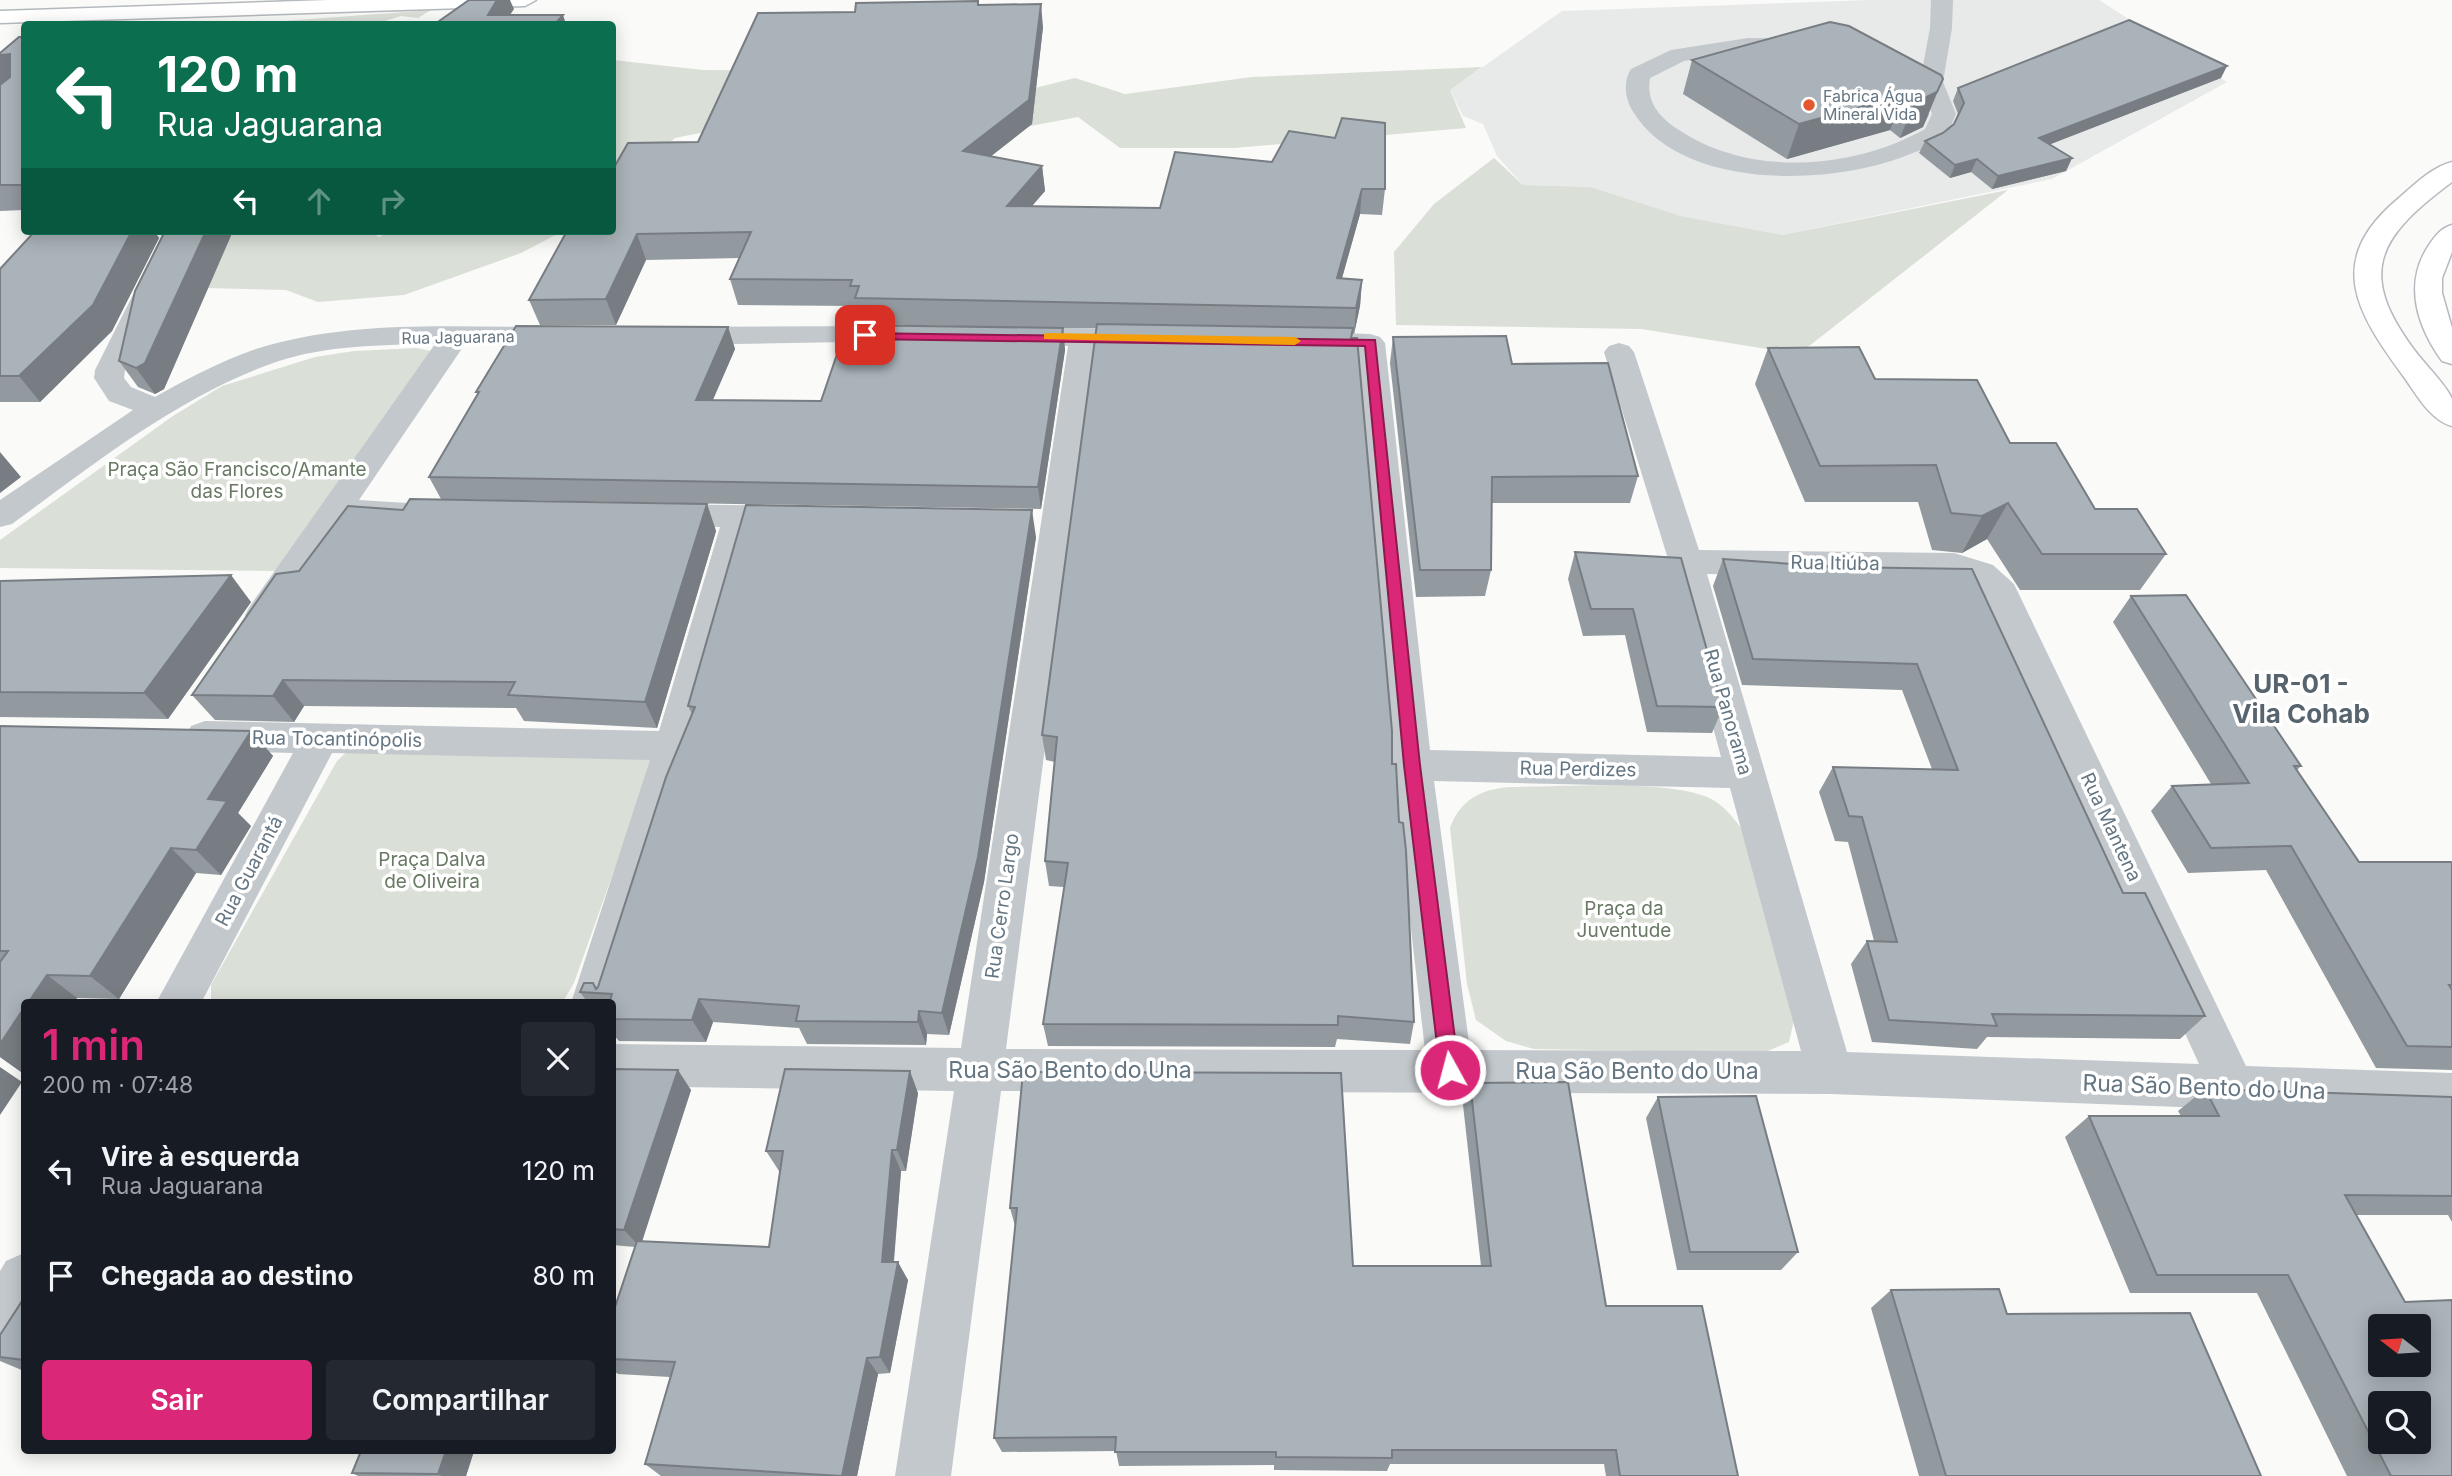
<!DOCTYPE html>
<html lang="pt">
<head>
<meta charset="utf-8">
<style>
	:root { --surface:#171b24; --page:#242831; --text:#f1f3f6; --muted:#9ea1a6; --accent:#db2777 }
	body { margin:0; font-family:Inter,sans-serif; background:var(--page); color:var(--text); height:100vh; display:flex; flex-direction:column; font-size:26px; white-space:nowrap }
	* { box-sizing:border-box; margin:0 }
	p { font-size:23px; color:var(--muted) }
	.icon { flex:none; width:38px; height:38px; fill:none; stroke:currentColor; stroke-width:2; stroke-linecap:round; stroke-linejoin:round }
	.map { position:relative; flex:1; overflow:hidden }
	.drawer { position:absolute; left:21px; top:999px; width:595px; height:455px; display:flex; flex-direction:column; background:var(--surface); border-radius:7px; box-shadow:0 4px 18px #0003 }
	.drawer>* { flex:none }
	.top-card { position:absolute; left:21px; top:21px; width:595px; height:214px; border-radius:7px; box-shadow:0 4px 18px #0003; background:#0b6e4f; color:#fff; overflow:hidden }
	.needle { width:46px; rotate:287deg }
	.fabs { position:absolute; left:2368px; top:1314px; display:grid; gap:14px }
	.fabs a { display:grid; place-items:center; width:63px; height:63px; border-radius:7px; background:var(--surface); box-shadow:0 4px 18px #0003; font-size:35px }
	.pin { position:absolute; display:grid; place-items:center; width:60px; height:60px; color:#fff; margin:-30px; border-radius:14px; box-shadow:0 4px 10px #0006 }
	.me { position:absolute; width:77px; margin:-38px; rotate:353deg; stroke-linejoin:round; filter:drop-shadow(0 0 5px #0008) }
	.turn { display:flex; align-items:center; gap:24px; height:147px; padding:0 21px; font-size:32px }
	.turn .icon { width:91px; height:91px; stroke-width:2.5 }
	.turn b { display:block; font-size:49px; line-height:60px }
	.lanes { display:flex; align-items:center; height:66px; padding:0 21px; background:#0003; justify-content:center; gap:35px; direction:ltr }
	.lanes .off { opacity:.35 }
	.round { display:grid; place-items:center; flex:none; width:74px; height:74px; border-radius:7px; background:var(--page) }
	.overview { display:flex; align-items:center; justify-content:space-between; height:119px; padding:0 21px }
	h1 { font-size:42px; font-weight:600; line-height:52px; color:var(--accent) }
	.button { display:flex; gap:14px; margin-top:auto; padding:14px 21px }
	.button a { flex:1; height:80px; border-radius:7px; background:var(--accent); color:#fff; font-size:28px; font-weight:600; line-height:80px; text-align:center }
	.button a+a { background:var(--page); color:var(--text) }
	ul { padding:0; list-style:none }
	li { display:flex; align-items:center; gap:21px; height:105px; padding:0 21px }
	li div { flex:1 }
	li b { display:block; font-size:26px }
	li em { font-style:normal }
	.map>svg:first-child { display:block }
	.built { fill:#e8e9e9 }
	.green { fill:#dadfd7 }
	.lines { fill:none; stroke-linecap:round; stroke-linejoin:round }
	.major-casing { stroke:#b5babe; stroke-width:3 }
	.highway-casing { stroke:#b4b9bd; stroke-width:3 }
	.minor { fill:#c3c8cc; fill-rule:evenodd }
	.major { fill:#fff; fill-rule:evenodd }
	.highway { fill:#fff; fill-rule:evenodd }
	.wall { fill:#929a9f }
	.shaded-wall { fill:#777d82 }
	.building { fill:#aab3b9; stroke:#777d82; stroke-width:2; fill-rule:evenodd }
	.route { fill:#db2777; stroke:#8e194d; stroke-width:2 }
	.slow { fill:#f59e0b }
	.poi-dot { fill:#e4572e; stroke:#fff; stroke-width:2.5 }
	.labels { text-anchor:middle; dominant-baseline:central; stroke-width:7; stroke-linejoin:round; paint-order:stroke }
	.far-poi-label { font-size:16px; fill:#657683; stroke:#fff; text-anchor:start }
	.far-street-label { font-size:16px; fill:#657683; stroke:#fff }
	.park-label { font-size:19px; fill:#687a64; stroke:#fff }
	.street-label { font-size:19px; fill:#657683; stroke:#fff }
	.near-street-label { font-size:23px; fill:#657683; stroke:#fff }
	.district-label { font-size:26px; font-weight:bold; fill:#57646e; stroke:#fff }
</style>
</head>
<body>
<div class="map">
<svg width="2452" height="1476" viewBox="0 0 2452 1476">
	<rect width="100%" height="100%" fill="#fafaf8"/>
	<!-- built -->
	<path class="built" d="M1870,0H2099L2227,82L2052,179L1782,235L1681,216L1591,187L1523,185L1497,156L1483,124L1463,116L1450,90L1562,11Z"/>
	<!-- green -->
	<g class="green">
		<path d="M431,10L418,18L401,16L375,24H244Z"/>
		<path d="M613,60L703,70L836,71L1003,96L1075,78L1125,94L1252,77L1482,67L1450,90L1466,128L1234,148H1120L1078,117L1015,129L715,130L675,138L645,163L613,202Z"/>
		<path d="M1494,158L1523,185L1591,187L1681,216L1782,235L2008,190L1799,354L1641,329L1396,325L1394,252L1434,204Z"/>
		<path d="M237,231H369L379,237L391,231H563L521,253L404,295L318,302L286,290L207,288L231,236Z"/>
		<path d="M416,348L431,351L283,571L0,568V540L173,416L222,386L315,357L354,351Z"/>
		<path d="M354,745L654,758L574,983L562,1003H211V985L337,761Z"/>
		<path d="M1510,787C1559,787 1677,778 1715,801C1727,809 1736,821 1744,832L1796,1011L1789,1042L1763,1053L1534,1049L1506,1041L1476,1020L1467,984L1450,828C1460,800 1481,789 1510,787Z"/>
	</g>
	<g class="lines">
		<defs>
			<g id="major">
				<path d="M2452,162V182C2375,239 2356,275 2419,356C2427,366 2449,389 2452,399C2452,406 2452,418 2452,426C2430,420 2417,395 2404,377C2356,312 2324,260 2399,198C2414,185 2432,167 2452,162Z"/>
				<path d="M2452,225V252L2442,278V293L2452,328V364L2442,361C2417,326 2403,284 2429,245C2435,236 2441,228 2452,225Z"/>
			</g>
			<path id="highway" d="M328,0H536L525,6L0,23V11Z"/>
		</defs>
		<!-- major casing -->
		<use href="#major" class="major-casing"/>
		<!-- highway casing -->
		<use href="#highway" class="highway-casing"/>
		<!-- minor -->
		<g class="minor">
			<path d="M1931,0H1953L1952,28L1943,82L1956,114C1952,122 1950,131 1944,138C1936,146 1920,150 1910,154C1834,186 1680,192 1632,110C1625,98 1623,81 1631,69L1671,50L1748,38L1817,39L1855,47L1922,71L1930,28ZM1748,52L1817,53L1841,58L1921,86L1932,114L1925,129C1853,170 1749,177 1679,130C1659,117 1646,102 1650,78L1684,61Z"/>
			<path d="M165,231H191L125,370L124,378L131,387L155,397C187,379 221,361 256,349C354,318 462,328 563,327L573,330L578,336L573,342L563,345L465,344L359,500L407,503L412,511L407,519L395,522H345L276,624L263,628L250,624L245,615L250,606L435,344C383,345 326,345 276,362C179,396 94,464 12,524L0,527V500L133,410L109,401L94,378L95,370Z"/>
			<path d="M896,326L906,329L911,335L906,341L680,345L670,342L665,336L670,330L680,327Z"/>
			<path d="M1012,327L1148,329L1158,332L1163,338L1158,344L1097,346L1006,1049L1425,1050L1392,765L1356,351L1296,347L1291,341L1296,335L1306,332L1370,334L1380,337L1385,343L1430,750L1721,757L1669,562L1604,352L1609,346L1619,343L1629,346L1634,352L1699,550L1954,553L1993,565L2014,584L2246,1066L2452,1073V1117L1830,1094L1001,1091L951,1476H895L954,1091L612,1086V1044L961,1048L1068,346L1002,342L997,336L1002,330ZM1707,574L1954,577L1969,582L1987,599L2199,1064L1847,1052ZM1434,781L1730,788L1801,1051L1470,1050Z"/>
			<path d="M658,504L794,506L806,509L811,517L806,525L794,528L753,527L693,746L612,1009V1003H571L650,760L332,753L201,1003H156L293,753L205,751L191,746L186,736L191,726L205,721L659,731L720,527L658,526L646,523L641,515L646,507Z"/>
			<path d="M24,1253V1330L18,1341L0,1349V1271L6,1261Z"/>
		</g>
		<!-- major -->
		<use href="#major" class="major"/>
		<!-- highway -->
		<use href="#highway" class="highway"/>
	</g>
	<!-- wall -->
	<g class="wall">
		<path d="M978,5L1043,27L1032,124L991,156L1042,166L1045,191L1032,206L1160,208L1175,152L1385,189L1382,215L1360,214L1342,278L1362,280L1360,306L1354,334H1352V338L1392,764L1399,822L1414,1022L1410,1044L1337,1039L1335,1047L1048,1046L1043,1024L1064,887L1049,886L1045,861L1055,762L1046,760L1042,735L1096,328H1063L1065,350L1041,509L441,499L429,477L478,395L476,392L728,327L735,349L713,400L821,401L1054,328L861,324L858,312H856L854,306L738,305L730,279L740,258L646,260L616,325H540L529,300L698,142L855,12Z"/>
		<path d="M1830,22L1929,114L1923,127L1900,138L1890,130L1787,159L1683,94L1692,60Z"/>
		<path d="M24,37V210L0,211V53Z"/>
		<path d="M2221,78L2050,144L2072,158L2066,171L1992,189L1971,172L1950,178L1919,153L1925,141L1943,133L1954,124L1958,114L1953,101L1958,88Z"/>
		<path d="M35,231H154L159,238L112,331L40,402H0V269Z"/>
		<path d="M165,231H233L164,389L155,394L138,387L119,361Z"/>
		<path d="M1393,337L1512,364L1638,476L1630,503H1492L1491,570L1485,596L1416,597L1390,363Z"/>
		<path d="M1768,348L1875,379L2010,443L2095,509L2166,554L2140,590H2020L1987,539L1962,553L1932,550L1918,502H1805L1755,384Z"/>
		<path d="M707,504L716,531L657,728L524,721L516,708L304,706L294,722L215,720L192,695L299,571L403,510Z"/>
		<path d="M1036,537L984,882L949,1035L927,1034L926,1045L807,1044L799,1028L713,1022L706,1042L619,1041L612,1033V1003H588L580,992L593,983L597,988L598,987L692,714L688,706Z"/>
		<path d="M1575,552L1681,558L1723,707L1712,733L1647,732L1625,635L1583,636L1568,579Z"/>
		<path d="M1723,559L1836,567L2123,893L2205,1016L2180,1039L1987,1037L1977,1049L1872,1042L1851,964L1867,941H1874L1848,842L1835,841L1819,792L1833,767L1932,769L1902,690L1742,685L1713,586Z"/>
		<path d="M0,581L251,602L168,719L0,717Z"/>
		<path d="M2131,596L2301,766L2297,770L2359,862L2452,863V1070L2376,1068L2266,870L2188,873L2151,811L2172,786L2211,784L2113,622Z"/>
		<path d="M0,726L251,731L273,756L238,813L251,826L221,875L196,873L119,999L77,998L24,1003V1074L0,1057Z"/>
		<path d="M612,1069L691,1090L642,1242L769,1247L780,1171H779L766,1151L918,1093L906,1171H901L894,1262L908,1280L890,1373L878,1374L857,1476H661L645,1464L670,1377L618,1374L612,1370V1316L635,1247L612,1245Z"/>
		<path d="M1023,1072L1353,1266H1481L1463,1105L1470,1083L1606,1306L1738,1476H1606L1604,1464H1390L1387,1471L1274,1470V1465L1119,1466L1116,1451L1002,1452L994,1438L1015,1226L1010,1208Z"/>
		<path d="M2205,1089L2452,1097V1222L2448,1215H2356L2452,1476H2347L2257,1293H2130L2065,1137L2089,1116H2181L2178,1111Z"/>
		<path d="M1658,1097L1798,1252L1781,1270H1677L1646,1118Z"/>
		<path d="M1891,1290L2007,1314L2261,1476H1919L1871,1308Z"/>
		<path d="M24,1298V1371L0,1361V1335Z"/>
		<path d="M474,1451L466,1476H358L352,1473Z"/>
	</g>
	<!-- shaded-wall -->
	<g class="shaded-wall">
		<path d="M497,0H510L514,9L504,24L488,15Z"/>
		<path d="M1041,4L1043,27L1032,124L966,176L963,151Z"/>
		<path d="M563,15L566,24H555Z"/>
		<path d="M10,54L24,76L0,94V55Z"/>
		<path d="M2227,66L2221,78L2033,151L2039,138Z"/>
		<path d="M1943,79L1923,127L1900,138L1914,103Z"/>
		<path d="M1904,95L1890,130L1787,159L1799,124Z"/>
		<path d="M2072,158L2066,171L1992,189L1998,176Z"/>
		<path d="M1977,159L1971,172L1950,178L1955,165Z"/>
		<path d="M1042,166L1045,191L1010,231L1007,206Z"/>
		<path d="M1362,189L1360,214L1335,303L1337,278Z"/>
		<path d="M132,231H154L159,238L112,331L40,402L19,376Z"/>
		<path d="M206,231H233L164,389L155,394L136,368Z"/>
		<path d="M637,234L646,260L616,325L606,299Z"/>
		<path d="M1362,280L1360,306L1354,334L1356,308Z"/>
		<path d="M728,327L735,349L703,422L696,400Z"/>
		<path d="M1063,328L1065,350L1041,509L1038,487Z"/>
		<path d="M0,452L21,477L0,493Z"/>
		<path d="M2008,503L1987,539L1962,553L1982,516Z"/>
		<path d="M707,504L716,531L657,728L645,702Z"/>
		<path d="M1032,510L1036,537L984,882L949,1035L942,1013Z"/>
		<path d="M231,575L251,602L168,719L144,693Z"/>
		<path d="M283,680L304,706L294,722L273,696Z"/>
		<path d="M251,731L273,756L238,813L251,826L221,875L196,850L208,799Z"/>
		<path d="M171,848L196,873L119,999L90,976Z"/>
		<path d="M47,975L77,998L74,1003H28Z"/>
		<path d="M699,999L713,1022L706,1042L692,1020Z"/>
		<path d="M24,1008V1074L0,1057V1044Z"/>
		<path d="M919,1011L927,1034L926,1045L918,1022Z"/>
		<path d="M0,1067L22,1082L0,1115Z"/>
		<path d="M678,1070L691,1090L640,1247L624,1230Z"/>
		<path d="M910,1071L918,1093L906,1171L897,1150Z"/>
		<path d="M892,1150L901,1171L892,1280L882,1262Z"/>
		<path d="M898,1262L908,1280L890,1373L880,1357Z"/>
		<path d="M867,1358L878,1374L857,1476H842Z"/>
		<path d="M446,1451H474L466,1476H442L438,1474Z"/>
	</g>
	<!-- building -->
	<g class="building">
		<path d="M469,0H497L488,15H563L555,24H435Z"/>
		<path d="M978,1V5L1041,4L1029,100L963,151L1042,166L1007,206L1160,208L1175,152L1272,162L1289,131L1335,138L1342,118L1385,123V189H1362L1337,278L1362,280L1356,308L855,298L859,286H850L852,280L730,279L751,232L637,234L606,299L529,300L567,231H612V171L628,143L698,142L758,13L855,12L856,3Z"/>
		<path d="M2129,20L2227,66L2039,138L2072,158L1998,176L1977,159L1955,165L1925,141L1943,133L1954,124L1964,103L1958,88Z"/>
		<path d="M1830,22L1849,26L1941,75L1943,79L1937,92L1914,103L1904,95L1799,124L1692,60Z"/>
		<path d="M19,37H24V185H0V85L10,77V54L0,55V53Z"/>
		<path d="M35,231H132L93,305L19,376H0V269Z"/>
		<path d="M165,231H206L145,363L136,368L119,361L135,291Z"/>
		<path d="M1097,324L1353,328L1351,338H1357L1392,731V764H1396L1399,822L1403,823L1406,851L1414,1022L1338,1016V1025L1043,1024L1068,863L1045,861L1057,737L1042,735Z"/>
		<path d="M847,325L1063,328L1038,487L429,477L479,392H476L516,326L728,327L696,400L821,401Z"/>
		<path d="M1506,336L1512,364L1608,363L1638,476L1492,477L1491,570H1420L1393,337Z"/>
		<path d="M1859,347L1875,379L1977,380L2010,443H2056L2095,509H2137L2166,554H2042L2008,503L1982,516L1951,513L1936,465L1820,466L1768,348Z"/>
		<path d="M410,499L707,504L645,702L508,695L515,682L283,680L273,696L192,695L276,574L299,571L348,506L403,510Z"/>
		<path d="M746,505L1032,510L978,857L942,1013L919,1011L918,1022L796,1021L799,1006L699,999L692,1020L612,1019V1003H609L612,994L580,992L584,983H593L596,989L598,987L666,777L695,707L688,706Z"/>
		<path d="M1575,552L1681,558L1723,707L1657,706L1633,609H1591Z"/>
		<path d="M1723,559L1836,567L1972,569L2123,893H2145L2205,1016L1992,1014L1997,1026L1889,1020L1867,941L1897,942L1862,817L1849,816L1833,767L1958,770L1917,664L1753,659Z"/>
		<path d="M231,575L144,693L0,692V581Z"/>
		<path d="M2186,595L2301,766H2294L2359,862H2451L2452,863V985H2449L2452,990V1047L2407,1046L2291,846L2211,848L2172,786L2249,783L2131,596Z"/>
		<path d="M0,726L251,731L208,799L227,801L196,850L171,848L90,976L47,975L28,1003H24V1008L0,1044V962L8,951H0Z"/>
		<path d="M612,1069L678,1070L624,1230L612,1229Z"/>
		<path d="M785,1069L910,1071L897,1150H892L882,1262H898L880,1357L867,1358L842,1476L645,1464L675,1362L612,1359V1316L637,1241L769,1247L783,1151H766Z"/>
		<path d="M1023,1072L1341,1073L1353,1266H1491L1470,1083L1568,1082L1606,1306H1702L1738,1476H1620L1616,1450H1392V1458L1276,1457V1452H1115L1116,1437L994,1438L1017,1208H1010Z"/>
		<path d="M2205,1089L2452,1097V1196L2345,1195L2405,1302L2452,1300V1476H2391L2288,1275H2157L2089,1116H2219ZM2380,1326H2418V1365H2380ZM2380,1404H2418V1442H2380Z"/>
		<path d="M1756,1096L1798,1252H1690L1658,1097Z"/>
		<path d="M1999,1289L2007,1314L2190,1313L2261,1476H1946L1891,1290Z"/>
		<path d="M24,1298V1360L0,1357V1335Z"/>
		<path d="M361,1451H446L438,1474L352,1473Z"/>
	</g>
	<!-- route -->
	<path class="route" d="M861,333L1375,340L1420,765L1459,1070L1456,1076L1450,1079L1443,1076L1440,1070L1404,765L1365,346L865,339L861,338Z"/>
	<!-- slow -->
	<path class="slow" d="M1048,333L1295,337L1301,341L1295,345L1044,339V334Z"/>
	<!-- markers -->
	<circle class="poi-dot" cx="1809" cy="105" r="7"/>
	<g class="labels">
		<!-- far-poi labels -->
		<g class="far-poi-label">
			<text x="1823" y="96">Fabrica Água<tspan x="1823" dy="18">Mineral Vida</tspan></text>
		</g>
		<!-- far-street labels -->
		<g class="far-street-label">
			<text transform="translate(458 337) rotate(-1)">Rua Jaguarana</text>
		</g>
		<!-- park labels -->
		<g class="park-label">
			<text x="237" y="469">Praça São Francisco/Amante<tspan x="237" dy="22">das Flores</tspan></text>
			<text x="432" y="859">Praça Dalva<tspan x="432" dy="22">de Oliveira</tspan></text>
			<text x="1624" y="908">Praça da<tspan x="1624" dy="22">Juventude</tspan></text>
		</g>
		<!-- street labels -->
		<g class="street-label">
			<text transform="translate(1835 563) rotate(1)">Rua Itiúba</text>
			<text transform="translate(1728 712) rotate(74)">Rua Panorama</text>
			<text transform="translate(337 739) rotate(1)">Rua Tocantinópolis</text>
			<text transform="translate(1578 769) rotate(1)">Rua Perdizes</text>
			<text transform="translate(2111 827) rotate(65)">Rua Mantena</text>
			<text transform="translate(249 871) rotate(-62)">Rua Guarantá</text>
			<text transform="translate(1002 906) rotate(-82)">Rua Cerro Largo</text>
		</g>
		<!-- near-street labels -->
		<g class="near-street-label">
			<text x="1070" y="1070">Rua São Bento do Una</text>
			<text x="1637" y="1071">Rua São Bento do Una</text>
			<text transform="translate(2204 1087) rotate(2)">Rua São Bento do Una</text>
		</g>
		<!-- district labels -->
		<g class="district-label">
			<text x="2301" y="683">UR-01 -<tspan x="2301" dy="30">Vila Cohab</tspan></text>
		</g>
	</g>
</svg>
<div class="fabs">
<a><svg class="needle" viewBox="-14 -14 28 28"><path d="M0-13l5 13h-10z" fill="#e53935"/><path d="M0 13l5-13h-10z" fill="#9ea1a6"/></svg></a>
<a><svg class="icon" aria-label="search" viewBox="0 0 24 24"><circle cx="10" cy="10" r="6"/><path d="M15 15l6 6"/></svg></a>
</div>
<div class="pin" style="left:865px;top:335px;background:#d93025"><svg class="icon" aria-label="arrive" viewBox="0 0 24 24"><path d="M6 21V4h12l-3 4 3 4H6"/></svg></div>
<svg class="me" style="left:1450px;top:1070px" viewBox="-20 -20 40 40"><circle r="17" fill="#db2777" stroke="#fff" stroke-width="3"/><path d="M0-11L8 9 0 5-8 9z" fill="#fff"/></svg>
<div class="top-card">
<div class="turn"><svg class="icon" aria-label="left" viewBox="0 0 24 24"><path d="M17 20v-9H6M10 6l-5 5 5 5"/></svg><div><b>120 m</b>Rua Jaguarana</div></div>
<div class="lanes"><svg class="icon" aria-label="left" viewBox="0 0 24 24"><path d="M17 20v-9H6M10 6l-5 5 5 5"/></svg><svg class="icon off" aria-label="ahead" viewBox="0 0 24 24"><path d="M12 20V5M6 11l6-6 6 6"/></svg><svg class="icon off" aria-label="right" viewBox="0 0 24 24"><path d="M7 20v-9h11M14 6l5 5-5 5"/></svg></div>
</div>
<section class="drawer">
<div class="overview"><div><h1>1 min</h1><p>200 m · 07:48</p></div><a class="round"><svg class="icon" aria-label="close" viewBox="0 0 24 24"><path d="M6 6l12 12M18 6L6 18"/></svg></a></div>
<ul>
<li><svg class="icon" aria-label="left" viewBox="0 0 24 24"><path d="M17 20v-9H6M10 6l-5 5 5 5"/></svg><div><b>Vire à esquerda</b><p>Rua Jaguarana</p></div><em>120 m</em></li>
<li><svg class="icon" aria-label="arrive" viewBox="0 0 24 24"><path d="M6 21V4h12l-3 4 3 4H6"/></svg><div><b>Chegada ao destino</b></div><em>80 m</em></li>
</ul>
<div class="button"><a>Sair</a><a>Compartilhar</a></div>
</section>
</div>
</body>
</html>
